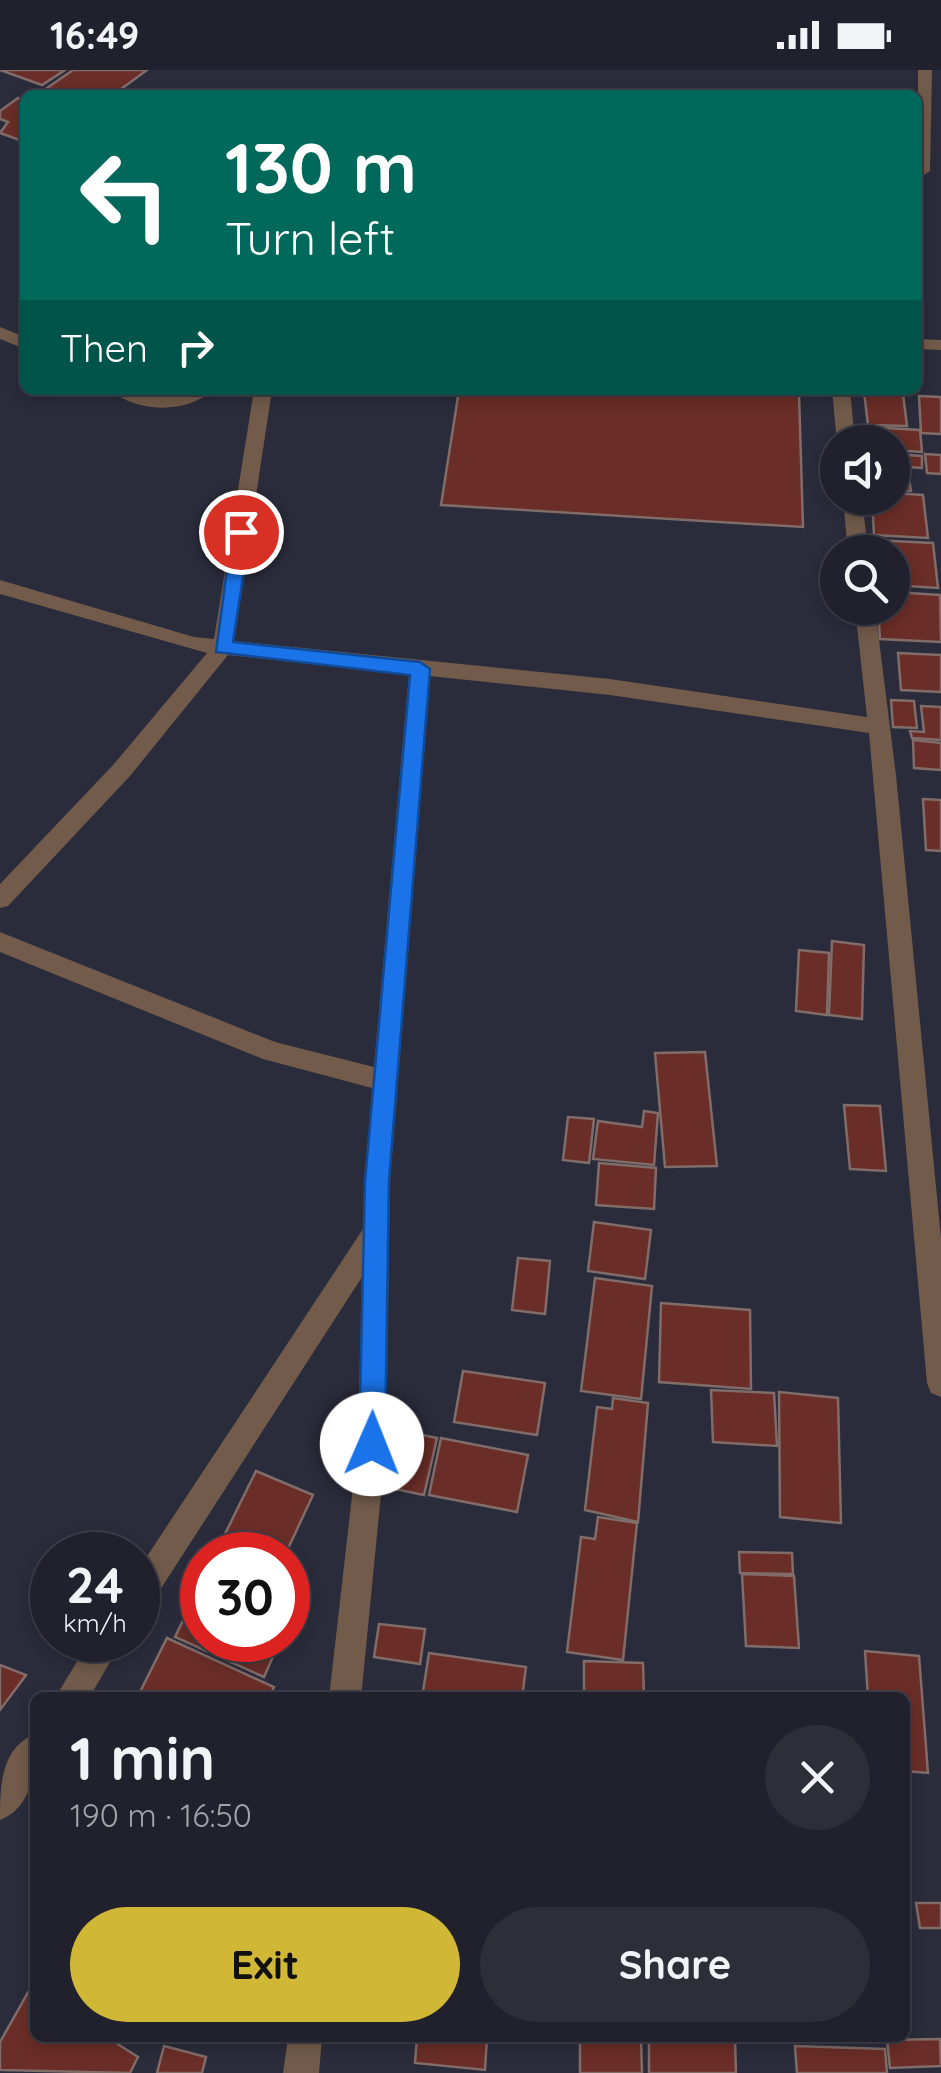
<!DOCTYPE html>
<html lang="en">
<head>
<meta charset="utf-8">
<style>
	:root { --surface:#20212c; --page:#2d2e38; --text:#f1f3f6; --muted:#a2a3a9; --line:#3d3e48; --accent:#d1b736 }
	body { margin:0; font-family:Quicksand,sans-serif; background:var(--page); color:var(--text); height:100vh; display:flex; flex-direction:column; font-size:38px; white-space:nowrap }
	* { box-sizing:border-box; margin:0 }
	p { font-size:32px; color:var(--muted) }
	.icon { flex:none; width:55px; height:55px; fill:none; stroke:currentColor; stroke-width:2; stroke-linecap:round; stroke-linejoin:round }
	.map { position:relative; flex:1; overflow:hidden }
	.drawer { position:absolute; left:30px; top:1622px; width:880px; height:350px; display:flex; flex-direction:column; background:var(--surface); border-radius:15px; box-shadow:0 5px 15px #0003,0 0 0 2px var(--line) }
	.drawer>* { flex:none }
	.top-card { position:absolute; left:20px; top:20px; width:902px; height:305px; border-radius:15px; box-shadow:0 5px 15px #0003,0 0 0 2px var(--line); background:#00695c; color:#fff; overflow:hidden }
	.tools { position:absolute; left:820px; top:355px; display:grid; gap:20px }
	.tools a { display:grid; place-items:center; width:90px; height:90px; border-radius:50%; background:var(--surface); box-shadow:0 5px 15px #0003,0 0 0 2px var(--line); font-size:50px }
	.speed { position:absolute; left:30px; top:1462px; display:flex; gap:20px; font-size:50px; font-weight:700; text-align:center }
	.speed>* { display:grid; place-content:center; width:130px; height:130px; border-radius:50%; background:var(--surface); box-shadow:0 5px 15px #0003,0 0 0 2px var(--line); line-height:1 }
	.speed small { font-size:25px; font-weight:400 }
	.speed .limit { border:15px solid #d22; background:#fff; color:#111 }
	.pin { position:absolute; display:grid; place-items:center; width:85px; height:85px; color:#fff; margin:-42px; border:5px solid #fff; border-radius:50%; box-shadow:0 2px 10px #0007 }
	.me { position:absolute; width:110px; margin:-55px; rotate:1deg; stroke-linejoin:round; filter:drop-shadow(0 0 8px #0008) }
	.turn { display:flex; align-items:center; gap:35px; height:210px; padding:0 40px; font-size:45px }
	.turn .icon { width:130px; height:130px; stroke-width:2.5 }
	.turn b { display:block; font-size:70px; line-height:85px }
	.then { display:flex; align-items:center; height:95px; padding:0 40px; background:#0003; gap:20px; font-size:38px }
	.round { display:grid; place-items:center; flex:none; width:105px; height:105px; border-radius:52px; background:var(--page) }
	.summary { display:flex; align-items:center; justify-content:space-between; height:170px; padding:0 40px }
	h1 { font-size:60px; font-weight:800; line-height:75px }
	.action { display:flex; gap:20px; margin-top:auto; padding:20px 40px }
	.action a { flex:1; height:115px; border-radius:60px; background:var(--accent); color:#111; font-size:40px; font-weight:800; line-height:115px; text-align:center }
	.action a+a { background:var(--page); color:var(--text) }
	.status { display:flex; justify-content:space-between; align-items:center; height:70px; padding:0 50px; background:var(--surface); direction:ltr }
	.status svg { height:28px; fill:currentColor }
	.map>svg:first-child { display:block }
	.building { fill:#6a2d27; stroke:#806c69; stroke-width:2.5 }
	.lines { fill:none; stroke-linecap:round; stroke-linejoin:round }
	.minor { fill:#725b4a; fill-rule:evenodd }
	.tertiary { fill:#725b4a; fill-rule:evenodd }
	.route { fill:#1a73e8; stroke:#114b97; stroke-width:2.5 }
</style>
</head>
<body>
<div class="status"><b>16:49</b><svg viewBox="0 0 49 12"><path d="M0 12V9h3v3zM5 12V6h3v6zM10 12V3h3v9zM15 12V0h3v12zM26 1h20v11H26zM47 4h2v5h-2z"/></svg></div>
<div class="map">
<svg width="941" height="2003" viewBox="0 0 941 2003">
	<rect width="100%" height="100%" fill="#2a2c3b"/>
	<!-- building -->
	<g class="building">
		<path d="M0,0H65L42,15Z"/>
		<path d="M73,0H147L113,25H37Z"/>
		<path d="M18,28L25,31V72L0,63L8,52L0,49V41Z"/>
		<path d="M459,320L799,324L803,457L441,435Z"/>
		<path d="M864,322L903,324L907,356L868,355Z"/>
		<path d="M919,326L941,327V364L921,363Z"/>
		<path d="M869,357L920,360L922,382L892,380V372H870Z"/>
		<path d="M892,384L922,386V398L892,396Z"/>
		<path d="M925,384L941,385V404L927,403Z"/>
		<path d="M892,399H907L911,421L892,420Z"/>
		<path d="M892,423L923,425L928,468L874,465L872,428H892Z"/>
		<path d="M872,470L933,473L938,518L892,515V482H873Z"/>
		<path d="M892,522L940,525L941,572L880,569L878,538H892Z"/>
		<path d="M898,583L941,585V622L901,620Z"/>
		<path d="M891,630L914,631L917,658L893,657Z"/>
		<path d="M921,636L941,637V670L912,668L910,661L924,662Z"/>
		<path d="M913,670L941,673V700L914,698Z"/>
		<path d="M923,729L941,730V781L926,780Z"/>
		<path d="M832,871L864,875L862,949L829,945Z"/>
		<path d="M799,880L829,883L827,945L796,941Z"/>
		<path d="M705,982L717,1096L665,1097L655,983Z"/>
		<path d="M844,1035L880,1036L886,1101L850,1099Z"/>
		<path d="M644,1041L658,1043L654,1095L593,1089L598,1051L642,1057Z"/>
		<path d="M568,1047L594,1049L589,1093L563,1090Z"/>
		<path d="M599,1093L656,1098L654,1139L596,1135Z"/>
		<path d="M594,1152L651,1160L645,1209L588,1201Z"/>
		<path d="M518,1188L550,1191L545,1244L512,1240Z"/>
		<path d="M595,1208L652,1216L641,1329L581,1321Z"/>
		<path d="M661,1233L750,1240L751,1319L659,1312Z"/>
		<path d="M463,1301L545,1313L537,1365L454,1352Z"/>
		<path d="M711,1320L774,1323L777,1376L713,1372Z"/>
		<path d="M779,1322L838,1328L841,1453L780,1447Z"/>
		<path d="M613,1328L648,1333L638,1452L585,1440L597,1337L612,1339Z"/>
		<path d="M403,1361L437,1368L424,1425L390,1418Z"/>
		<path d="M441,1368L528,1385L517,1442L429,1425Z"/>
		<path d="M256,1401L313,1425L285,1485H263L223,1468Z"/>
		<path d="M598,1447L637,1453L623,1590L567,1582L581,1467L595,1469Z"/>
		<path d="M739,1482L792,1483L793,1504L740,1503Z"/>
		<path d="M742,1504L794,1506L799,1578L746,1576Z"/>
		<path d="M190,1536L202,1541V1570H266L278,1575L264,1607L175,1567Z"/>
		<path d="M379,1554L425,1559L420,1594L374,1587Z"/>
		<path d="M167,1568L274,1617L269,1628L138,1626Z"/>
		<path d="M865,1581L919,1586L928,1703L905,1701V1628H868Z"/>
		<path d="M429,1583L526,1597L522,1628H422Z"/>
		<path d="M584,1591L643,1593L644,1628H584Z"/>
		<path d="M0,1595L26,1605L0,1640Z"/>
		<path d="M916,1833H941V1858H920Z"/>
		<path d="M35,1910V1968H108L138,1987L130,2003L0,2000V1972Z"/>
		<path d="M417,1968H487L485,2000L415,1993Z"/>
		<path d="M580,1968H641L642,2003H580Z"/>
		<path d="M649,1968H735L736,2003H649Z"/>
		<path d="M940,1969L941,1996L890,1998L887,1970Z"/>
		<path d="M164,1976L206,1987L202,2003H157Z"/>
		<path d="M795,1976L885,1979L887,2003H797Z"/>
	</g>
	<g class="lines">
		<!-- minor -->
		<g class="minor">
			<path d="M918,0H932L930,101L922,106L918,105Z"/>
			<path d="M254,320H272L234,571L610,609L867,647L855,538H875L896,705L941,1168V1327L931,1323L927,1313L869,663L610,625L430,606L390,1111L386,1373L361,1628H329L358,1373L362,1207L149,1537L138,1541V1500L363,1159L372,1018L263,989L0,882V862L275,972L374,997L409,604L228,585L130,706L8,836L0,838V814L114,694L207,583L0,524V510L194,567L214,569Z"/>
			<path d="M832,320H850L855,372H837Z"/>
			<path d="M843,428H862L868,482H848Z"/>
			<path d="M90,1570H123L89,1628H55Z"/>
			<path d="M35,1664C35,1696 35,1736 0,1750C0,1718 0,1678 35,1664Z"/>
			<path d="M288,1968H322L319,2003H283Z"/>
		</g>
		<!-- tertiary -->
		<g class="tertiary">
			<path d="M0,257L25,267V279L0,269Z"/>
			<path d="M918,269L941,270V280L918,279Z"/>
			<path d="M111,320L162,326L212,320C188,344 136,343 111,320Z"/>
		</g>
	</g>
	<!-- route -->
	<path class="route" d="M241,457L250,462L233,572L420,592L430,599L389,1111L385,1374L381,1383L372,1386L363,1383L359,1374L365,1111L410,605L216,582L232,462Z"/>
</svg>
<div class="tools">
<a><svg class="icon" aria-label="sound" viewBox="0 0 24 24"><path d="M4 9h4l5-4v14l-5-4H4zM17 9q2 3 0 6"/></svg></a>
<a><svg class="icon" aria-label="search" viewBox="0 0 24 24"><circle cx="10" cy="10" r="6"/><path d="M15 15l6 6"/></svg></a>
</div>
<div class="speed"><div>24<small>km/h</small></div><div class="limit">30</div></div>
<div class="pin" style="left:241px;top:462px;background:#d93025"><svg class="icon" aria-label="arrive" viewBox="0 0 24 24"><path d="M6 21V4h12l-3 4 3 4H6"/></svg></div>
<svg class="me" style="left:372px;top:1374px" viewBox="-20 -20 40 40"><circle r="19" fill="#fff"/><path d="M0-13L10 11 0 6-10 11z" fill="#1a73e8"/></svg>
<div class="top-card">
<div class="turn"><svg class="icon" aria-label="left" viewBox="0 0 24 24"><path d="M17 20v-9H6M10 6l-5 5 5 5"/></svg><div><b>130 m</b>Turn left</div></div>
<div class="then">Then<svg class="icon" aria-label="right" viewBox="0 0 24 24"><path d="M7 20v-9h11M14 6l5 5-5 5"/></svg></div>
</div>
<section class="drawer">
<div class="summary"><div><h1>1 min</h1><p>190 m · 16:50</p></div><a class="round"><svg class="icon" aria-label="close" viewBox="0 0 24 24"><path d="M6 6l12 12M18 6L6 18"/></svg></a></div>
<div class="action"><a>Exit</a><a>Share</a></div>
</section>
</div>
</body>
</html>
